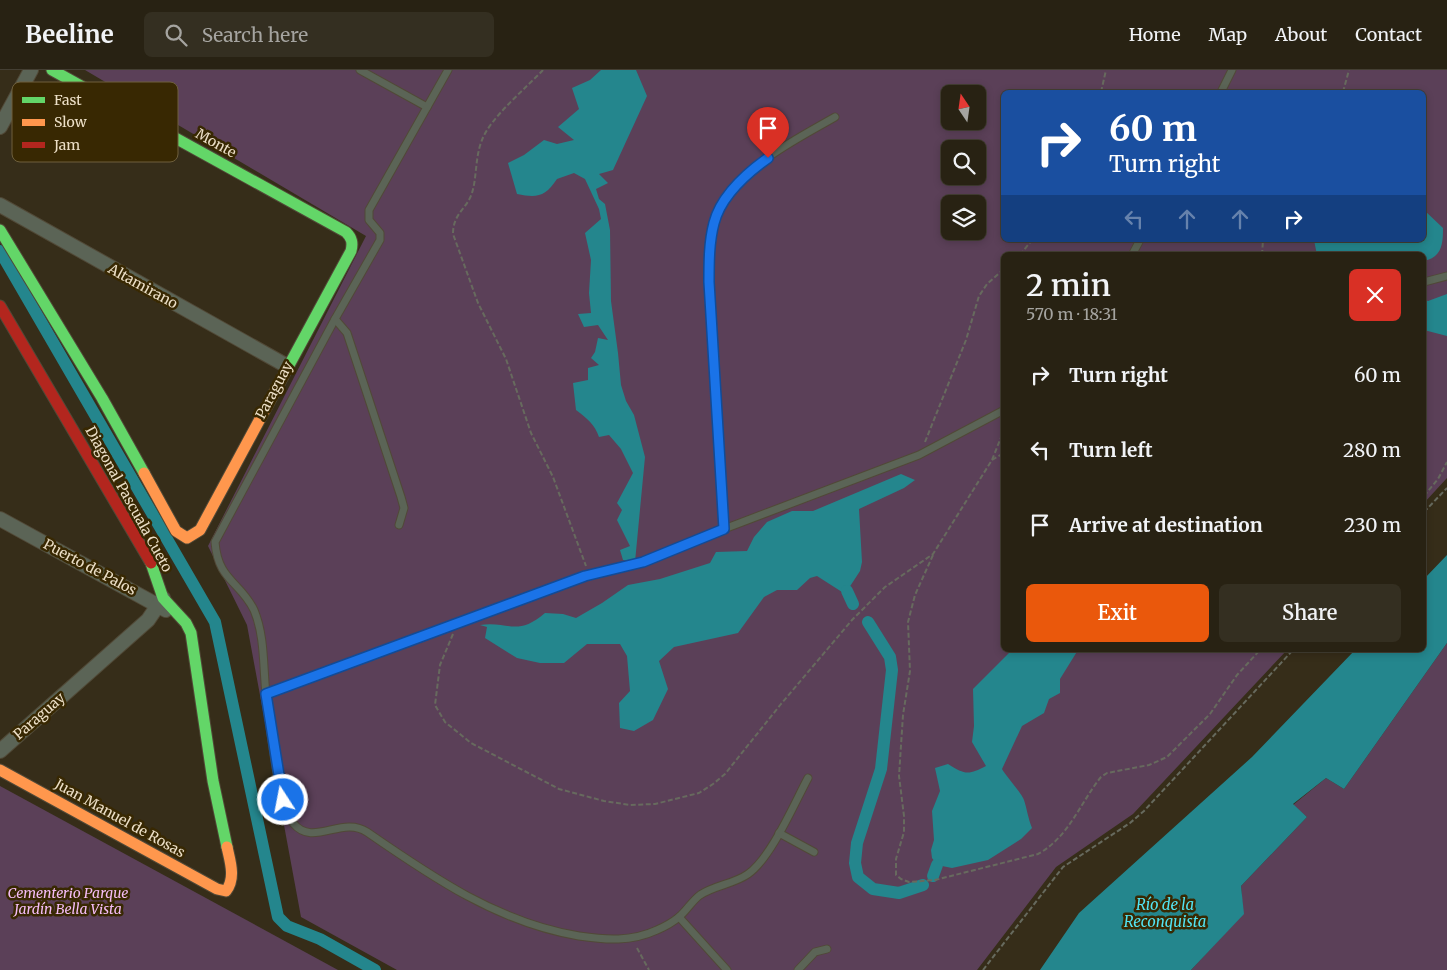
<!DOCTYPE html>
<html lang="en">
<head>
<meta charset="utf-8">
<style>
	:root { --surface:#282213; --page:#342f21; --text:#f1f3f6; --muted:#a5a4a0; --line:#443f33; --accent:#ea580c }
	body { margin:0; font-family:Merriweather,serif; background:var(--page); color:var(--text); height:100vh; display:flex; flex-direction:column; font-size:19px; white-space:nowrap }
	* { box-sizing:border-box; margin:0 }
	p { font-size:16px; color:var(--muted) }
	.icon { flex:none; width:28px; height:28px; fill:none; stroke:currentColor; stroke-width:2; stroke-linecap:round; stroke-linejoin:round }
	.map { position:relative; flex:1; overflow:hidden }
	.panel { position:absolute; left:1001px; top:182px; width:425px; height:400px; display:flex; flex-direction:column; background:var(--surface); border-radius:8px; box-shadow:0 2px 8px #0003,0 0 0 1px var(--line) }
	.panel>* { flex:none }
	.guide { position:absolute; left:1001px; top:20px; width:425px; height:152px; border-radius:8px; box-shadow:0 2px 8px #0003,0 0 0 1px var(--line); background:#1a4fa0; color:#fff; overflow:hidden }
	.needle { width:32px; rotate:347deg }
	.tools { position:absolute; left:941px; top:15px; display:grid; gap:10px }
	.tools a { display:grid; place-items:center; width:45px; height:45px; border-radius:8px; background:var(--surface); box-shadow:0 2px 8px #0003,0 0 0 1px var(--line); font-size:25px }
	.pin { position:absolute; display:grid; place-items:center; width:42px; height:42px; color:#fff; margin:-51px -21px; border-radius:50% 50% 50% 0; rotate:-45deg; box-shadow:0 0 5px #0007 }
	.pin .icon { rotate:45deg }
	.me { position:absolute; width:55px; margin:-28px; rotate:349deg; stroke-linejoin:round; filter:drop-shadow(0 0 4px #0008) }
	.turn { display:flex; align-items:center; gap:18px; height:105px; padding:0 25px; font-size:22px }
	.turn .icon { width:65px; height:65px; stroke-width:2.5 }
	.turn b { display:block; font-size:35px; line-height:42px }
	.lanes { display:flex; align-items:center; height:48px; padding:0 25px; background:#0003; justify-content:center; gap:25px; direction:ltr }
	.lanes .off { opacity:.35 }
	.round { display:grid; place-items:center; flex:none; width:52px; height:52px; border-radius:8px; background:var(--page) }
	.head { display:flex; align-items:center; justify-content:space-between; height:85px; padding:0 25px }
	h1 { font-size:30px; font-weight:600; line-height:38px }
	.action { display:flex; gap:10px; margin-top:auto; padding:10px 25px }
	.action a { flex:1; height:58px; border-radius:8px; background:var(--accent); color:#fff; font-size:20px; font-weight:600; line-height:58px; text-align:center }
	.action a+a { background:var(--page); color:var(--text) }
	ul { padding:0; list-style:none }
	li { display:flex; align-items:center; gap:15px; height:75px; padding:0 25px }
	li div { flex:1 }
	li b { display:block; font-size:19px }
	li em { font-style:normal }
	header { display:flex; align-items:center; gap:30px; box-sizing:border-box; height:70px; padding:0 25px; background:var(--surface); border-bottom:1px solid var(--line) }
	header strong { font-size:24px }
	nav { display:flex; gap:28px; margin-inline-start:auto; font-size:18px }
	.search { width:350px; height:45px; background:var(--page); display:flex; align-items:center; gap:12px; box-sizing:border-box; padding:0 18px; border-radius:8px; color:var(--muted); font-size:19px }
	.map>svg:first-child { display:block }
	.green { fill:#5b4058; fill-rule:evenodd }
	.water { fill:#24868d }
	.lines { fill:none; stroke-linecap:round; stroke-linejoin:round }
	.canal { stroke:#24868d; stroke-width:12 }
	.lane-casing { stroke:#514937; stroke-width:9 }
	.street-casing { stroke:#514937; stroke-width:16 }
	.fast-casing { stroke:#514937; stroke-width:13 }
	.slow-casing { stroke:#514937; stroke-width:13 }
	.jam-casing { stroke:#514937; stroke-width:13 }
	.path { stroke:#676a5e; stroke-width:2; stroke-dasharray:5 2.5; stroke-linecap:butt }
	.lane { stroke:#5b6456; stroke-width:7 }
	.street { stroke:#5b6456; stroke-width:14 }
	.fast { stroke:#63d668; stroke-width:11 }
	.slow { stroke:#ff974d; stroke-width:11 }
	.jam { stroke:#b3261e; stroke-width:11 }
	.route-casing { stroke:#114b97; stroke-width:12 }
	.route { stroke:#1a73e8; stroke-width:9 }
	.labels { text-anchor:middle; dominant-baseline:central; stroke-width:5; stroke-linejoin:round; paint-order:stroke }
	.street-label { font-size:14px; fill:#ecdfc7; stroke:#382802 }
	.park-label { font-size:14px; font-style:italic; fill:#f5bdf7; stroke:#382802 }
	.water-label { font-size:15px; font-style:italic; fill:#52e4f3; stroke:#382802 }
	.key { fill:#382802; stroke:#6e5f3d; stroke-width:1 }
	.key-label { font-size:14px; fill:#ecdfc7 }
</style>
</head>
<body>
<header>
<strong>Beeline</strong>
<div class="search"><svg class="icon" aria-label="search" viewBox="0 0 24 24"><circle cx="10" cy="10" r="6"/><path d="M15 15l6 6"/></svg>Search here</div>
<nav><a>Home</a><a>Map</a><a>About</a><a>Contact</a></nav>
</header>
<div class="map">
<svg width="1447" height="900" viewBox="0 0 1447 900">
	<rect width="100%" height="100%" fill="#362d19"/>
	<!-- green -->
	<g class="green">
		<path d="M85,0H1447V408L1424,433V185H1004V580H1287L1133,744L1056,797L977,900H397L301,847L247,555L208,476L366,166ZM1004,22H1424V170H1004ZM950,24H978V51H950ZM950,79H978V106H950ZM950,134H978V161H950Z"/>
		<path d="M1447,573V900H1191L1243,844L1241,816L1307,747L1293,735L1326,708L1344,719Z"/>
		<path d="M0,716L338,900H0Z"/>
	</g>
	<!-- water -->
	<g class="water">
		<path d="M601,0H636L647,26L613,100L599,104L608,113L596,119L599,129L605,134L610,160L611,231L618,283L621,315L626,331L634,345L645,387L635,492L623,490L620,480L630,476L617,450L622,440L617,433L633,403L621,379L609,365L599,367C595,355 587,348 576,340L573,313L588,310V298L599,295L591,288L595,282L598,268L608,270L598,255L584,257L578,244L591,243L589,223L591,190L585,163L601,149L599,139L585,109L574,103L557,109C545,127 537,128 517,124L508,93L524,85L544,70L557,74L574,70L558,57L579,39L572,18L590,10Z"/>
		<path d="M1424,140L1443,158C1443,174 1442,187 1424,191V185H1317L1314,170H1424Z"/>
		<path d="M1447,224V266L1424,260V230L1428,231Z"/>
		<path d="M901,404L915,410L904,418L859,439L862,492L860,501L847,521L842,522L817,506L810,508L797,520H777L764,527L738,563L674,577L659,591L668,619L653,650L634,661L620,658L619,633L630,621L627,586L620,574H587L564,593H540L517,588L485,568L487,557L480,555C509,551 517,567 545,543L563,544L576,548L602,533L628,515L660,509L710,493L716,482L747,481L754,467L767,452L792,441H813Z"/>
		<path d="M1447,485V573L1344,719L1326,708L1293,734L1307,747L1241,816L1244,844L1191,900H1040L1079,843L1252,687L1355,580H1424V509Z"/>
		<path d="M1012,580H1078L1060,609V623L1049,629L1044,643L1022,656L1002,699C1006,706 1023,725 1024,730C1027,739 1028,748 1032,758L1021,769L988,790L952,798L937,795L932,788L931,780L934,770L932,741L940,721L935,698L948,694C965,705 969,705 986,696L972,672L974,656L973,619Z"/>
	</g>
	<g class="lines">
		<!-- canal -->
		<g class="canal">
			<path d="M0,181L215,552L278,847L287,856L320,869L375,900"/>
			<path d="M847,521L853,534"/>
			<path d="M868,552L890,587L892,600L881,699L857,773L855,793L858,807L873,819L899,823L923,815"/>
			<path d="M933,806L937,795"/>
		</g>
		<defs>
			<g id="lane">
				<path d="M360,0L427,37"/>
				<path d="M1221,22L1232,0"/>
				<path d="M1132,185L1140,170"/>
				<path d="M1424,212L1447,206"/>
				<path d="M335,249L215,472C218,511 240,511 254,540C265,566 263,597 266,624L585,506L643,492L724,459L919,385L1004,340"/>
				<path d="M399,455L404,438L401,427L347,263L335,249L380,170V163L369,150V140L448,0"/>
				<path d="M724,459L709,212C709,192 707,169 714,151C734,99 790,73 835,47"/>
				<path d="M266,624C270,653 277,733 293,753C313,778 342,745 367,762C432,807 499,853 579,866C606,870 631,872 657,860C664,857 673,852 679,847C687,840 692,831 700,825C715,815 734,814 748,804C771,788 794,734 808,708"/>
				<path d="M779,763L814,782"/>
				<path d="M679,847L727,900"/>
				<path d="M798,900L815,882L827,879"/>
			</g>
			<g id="street">
				<path d="M0,57L31,0"/>
				<path d="M0,135L287,296"/>
				<path d="M0,449L166,540"/>
				<path d="M0,681L148,550L163,528"/>
			</g>
			<g id="fast">
				<path d="M52,0L346,162C352,168 353,173 351,181L287,299"/>
				<path d="M0,160L102,328L144,403"/>
				<path d="M151,493L163,528L186,553L191,563L213,711L227,777"/>
			</g>
			<g id="slow">
				<path d="M144,403L176,461L187,468L200,460L287,299"/>
				<path d="M0,700L217,819L226,821C236,808 230,791 227,777"/>
			</g>
			<path id="jam" d="M0,236L151,493"/>
		</defs>
		<!-- lane casing -->
		<use href="#lane" class="lane-casing"/>
		<!-- street casing -->
		<use href="#street" class="street-casing"/>
		<!-- fast casing -->
		<use href="#fast" class="fast-casing"/>
		<!-- slow casing -->
		<use href="#slow" class="slow-casing"/>
		<!-- jam casing -->
		<use href="#jam" class="jam-casing"/>
		<!-- path -->
		<g class="path">
			<path d="M543,0C526,18 490,48 482,70C475,87 477,107 472,123C467,139 453,143 453,164L478,233L506,289L531,363L553,407L586,496"/>
			<path d="M1101,22L1106,0"/>
			<path d="M1343,22L1349,0"/>
			<path d="M1020,185L1032,170"/>
			<path d="M1262,185L1263,170"/>
			<path d="M925,372L966,270L979,226L987,214L1004,199"/>
			<path d="M992,390L1004,383"/>
			<path d="M1424,426L1438,409L1447,392"/>
			<path d="M1424,442L1447,418"/>
			<path d="M933,485L915,525L908,552L910,601L903,645L899,706L904,746V762L896,789V805L901,809L909,812L935,810L1038,784C1069,767 1080,733 1101,707L1107,703L1149,695L1167,687L1210,644L1237,605L1260,580"/>
			<path d="M453,564L440,595L435,635L445,652L471,673L559,719L604,731L630,735L655,734L699,723L713,714L725,704L781,634L852,550L885,517L933,484L992,390L1004,360"/>
			<path d="M637,878L649,900"/>
			<path d="M983,900L1063,797L1130,753L1144,741L1293,580"/>
		</g>
		<!-- lane -->
		<use href="#lane" class="lane"/>
		<!-- street -->
		<use href="#street" class="street"/>
		<!-- fast -->
		<use href="#fast" class="fast"/>
		<!-- slow -->
		<use href="#slow" class="slow"/>
		<!-- jam -->
		<use href="#jam" class="jam"/>
	</g>
	<g class="lines">
		<defs>
			<path id="route" d="M283,730L266,624L585,506L643,492L724,459L709,212C709,192 709,172 714,153C721,126 747,103 768,88"/>
		</defs>
		<!-- route casing -->
		<use href="#route" class="route-casing"/>
		<!-- route -->
		<use href="#route" class="route"/>
	</g>
	<g class="labels">
		<!-- street labels -->
		<g class="street-label">
			<text transform="translate(216 73) rotate(29)">Monte</text>
			<text transform="translate(143 216) rotate(29)">Altamirano</text>
			<text transform="translate(274 320) rotate(-62)">Paraguay</text>
			<text transform="translate(129 429) rotate(61)">Diagonal Pascuala Cueto</text>
			<text transform="translate(90 497) rotate(28)">Puerto de Palos</text>
			<text transform="translate(39 646) rotate(-41)">Paraguay</text>
			<text transform="translate(120 748) rotate(29)">Juan Manuel de Rosas</text>
		</g>
		<!-- park labels -->
		<g class="park-label">
			<text x="68" y="823">Cementerio Parque<tspan x="68" dy="16">Jardín Bella Vista</tspan></text>
		</g>
		<!-- water labels -->
		<g class="water-label">
			<text x="1165" y="834">Río de la<tspan x="1165" dy="17">Reconquista</tspan></text>
		</g>
	</g>
	<!-- legend -->
	<rect x="12" y="12" width="166" height="80" rx="8" class="key"/>
	<rect x="22" y="27" width="23" height="6" fill="#63d668"/>
	<rect x="22" y="49" width="23" height="7" fill="#ff974d"/>
	<rect x="22" y="72" width="23" height="6" fill="#b3261e"/>
	<g class="key-label">
		<text x="54" y="35">Fast</text>
		<text x="54" y="57">Slow</text>
		<text x="54" y="80">Jam</text>
	</g>
</svg>
<div class="tools">
<a><svg class="needle" viewBox="-14 -14 28 28"><path d="M0-13l5 13h-10z" fill="#e53935"/><path d="M0 13l5-13h-10z" fill="#a5a4a0"/></svg></a>
<a><svg class="icon" aria-label="search" viewBox="0 0 24 24"><circle cx="10" cy="10" r="6"/><path d="M15 15l6 6"/></svg></a>
<a><svg class="icon" aria-label="layers" viewBox="0 0 24 24"><path d="M12 4l9 5-9 5-9-5zM3 14l9 5 9-5"/></svg></a>
</div>
<div class="pin" style="left:768px;top:88px;background:#d93025"><svg class="icon" aria-label="arrive" viewBox="0 0 24 24"><path d="M6 21V4h12l-3 4 3 4H6"/></svg></div>
<svg class="me" style="left:283px;top:730px" viewBox="-20 -20 40 40"><circle r="17" fill="#1a73e8" stroke="#fff" stroke-width="3"/><path d="M0-11L8 9 0 5-8 9z" fill="#fff"/></svg>
<div class="guide">
<div class="turn"><svg class="icon" aria-label="right" viewBox="0 0 24 24"><path d="M7 20v-9h11M14 6l5 5-5 5"/></svg><div><b>60 m</b>Turn right</div></div>
<div class="lanes"><svg class="icon off" aria-label="left" viewBox="0 0 24 24"><path d="M17 20v-9H6M10 6l-5 5 5 5"/></svg><svg class="icon off" aria-label="ahead" viewBox="0 0 24 24"><path d="M12 20V5M6 11l6-6 6 6"/></svg><svg class="icon off" aria-label="ahead" viewBox="0 0 24 24"><path d="M12 20V5M6 11l6-6 6 6"/></svg><svg class="icon" aria-label="right" viewBox="0 0 24 24"><path d="M7 20v-9h11M14 6l5 5-5 5"/></svg></div>
</div>
<section class="panel">
<div class="head"><div><h1>2 min</h1><p>570 m · 18:31</p></div><a class="round" style="background:#d93025;color:#fff"><svg class="icon" aria-label="close" viewBox="0 0 24 24"><path d="M6 6l12 12M18 6L6 18"/></svg></a></div>
<ul>
<li><svg class="icon" aria-label="right" viewBox="0 0 24 24"><path d="M7 20v-9h11M14 6l5 5-5 5"/></svg><div><b>Turn right</b></div><em>60 m</em></li>
<li><svg class="icon" aria-label="left" viewBox="0 0 24 24"><path d="M17 20v-9H6M10 6l-5 5 5 5"/></svg><div><b>Turn left</b></div><em>280 m</em></li>
<li><svg class="icon" aria-label="arrive" viewBox="0 0 24 24"><path d="M6 21V4h12l-3 4 3 4H6"/></svg><div><b>Arrive at destination</b></div><em>230 m</em></li>
</ul>
<div class="action"><a>Exit</a><a>Share</a></div>
</section>
</div>
</body>
</html>
